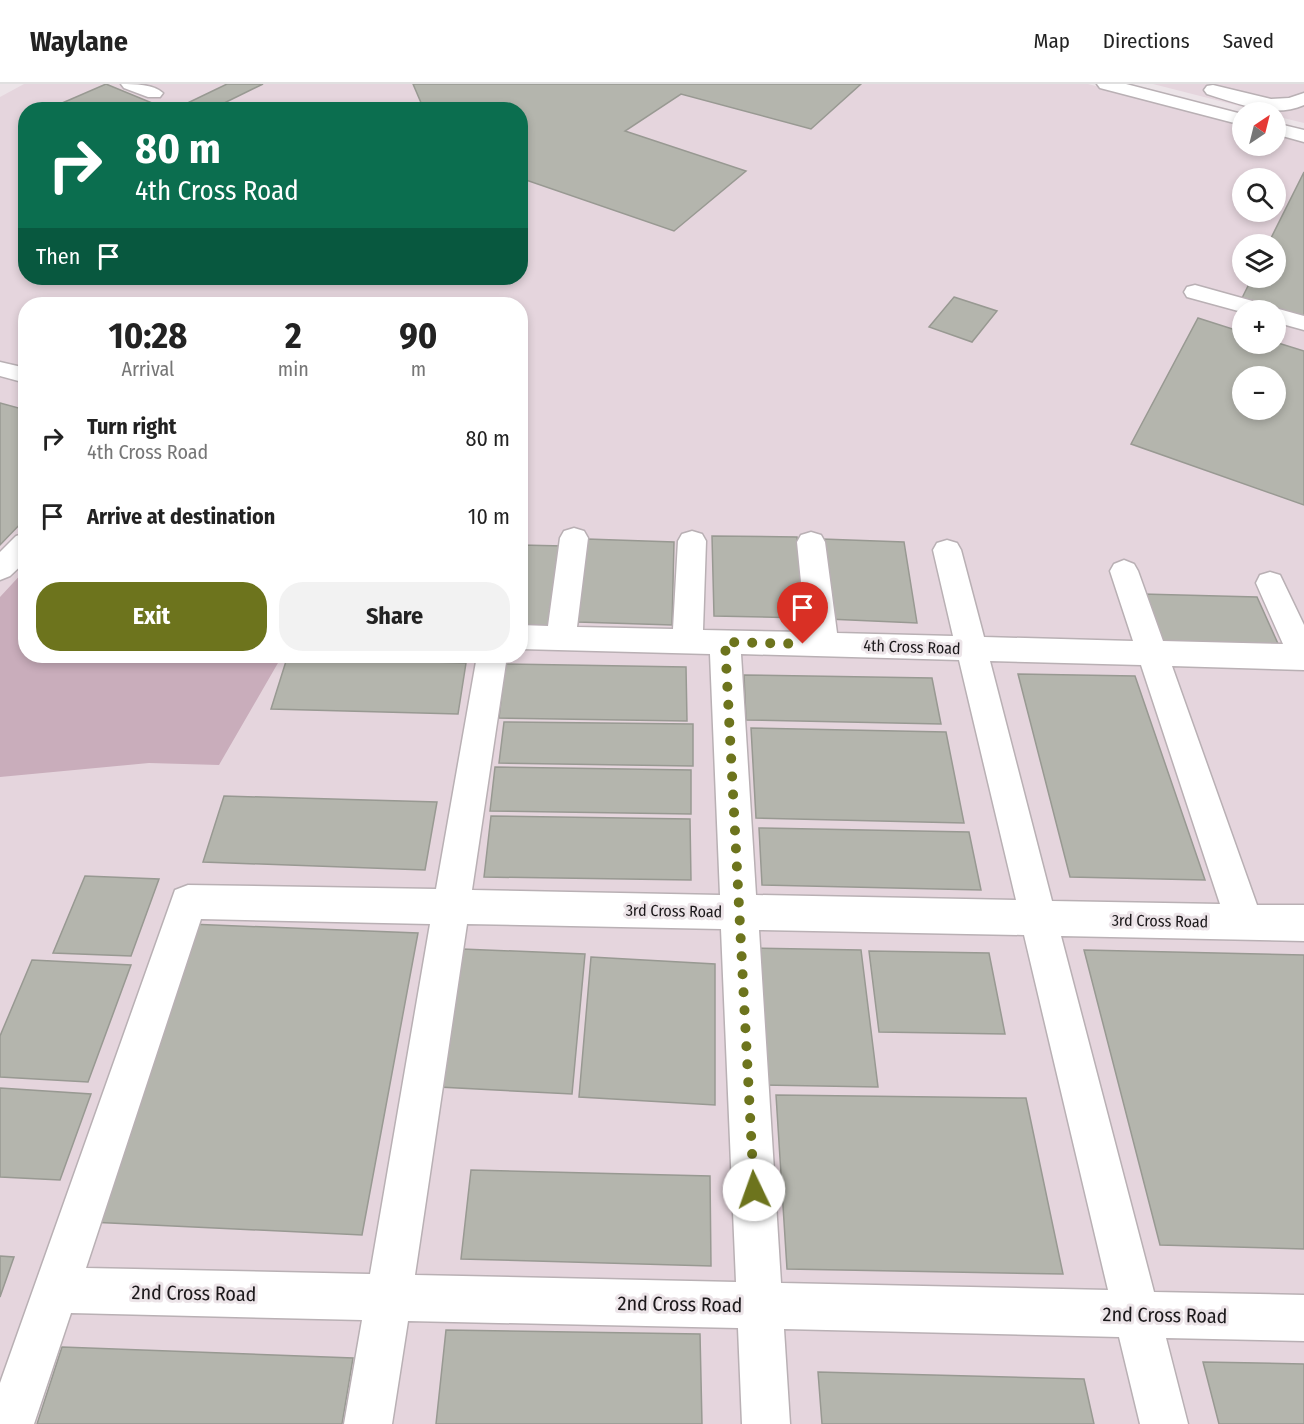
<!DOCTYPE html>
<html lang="en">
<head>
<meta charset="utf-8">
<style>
	:root { --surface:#fff; --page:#f2f2f2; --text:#222; --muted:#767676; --line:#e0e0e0; --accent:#6d741d }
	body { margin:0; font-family:"Fira Sans Condensed",sans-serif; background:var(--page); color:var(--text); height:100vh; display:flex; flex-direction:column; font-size:22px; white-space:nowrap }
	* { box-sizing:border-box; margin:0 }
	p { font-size:20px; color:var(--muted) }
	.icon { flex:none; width:33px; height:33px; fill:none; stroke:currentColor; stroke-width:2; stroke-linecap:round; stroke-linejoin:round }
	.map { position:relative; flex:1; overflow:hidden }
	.sheet { position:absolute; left:18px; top:213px; width:510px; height:366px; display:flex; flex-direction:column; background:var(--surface); border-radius:24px; box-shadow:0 3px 9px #0003 }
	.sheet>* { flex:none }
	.top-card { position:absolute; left:18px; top:18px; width:510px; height:183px; border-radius:24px; box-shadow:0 3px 9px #0003; background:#0b6e4f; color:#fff; overflow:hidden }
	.needle { width:39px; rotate:35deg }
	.buttons { position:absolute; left:1232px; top:18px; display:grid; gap:12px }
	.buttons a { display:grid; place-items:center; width:54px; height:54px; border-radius:50%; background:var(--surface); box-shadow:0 3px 9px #0003; font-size:30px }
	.pin { position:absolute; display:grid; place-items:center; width:51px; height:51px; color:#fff; margin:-62px -26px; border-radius:50% 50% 50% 0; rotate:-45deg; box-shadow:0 0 6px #0007 }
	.pin .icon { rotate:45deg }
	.me { position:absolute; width:66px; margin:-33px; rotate:357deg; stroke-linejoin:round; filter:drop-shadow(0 0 4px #0008) }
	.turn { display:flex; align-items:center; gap:21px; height:126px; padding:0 18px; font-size:27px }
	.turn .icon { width:78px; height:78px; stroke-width:2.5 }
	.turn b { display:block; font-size:42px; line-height:51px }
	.then { display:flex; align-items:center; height:57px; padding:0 18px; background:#0003; gap:12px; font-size:22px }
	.eta { display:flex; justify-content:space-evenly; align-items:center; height:102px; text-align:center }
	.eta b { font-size:36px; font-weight:700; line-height:42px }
	.cta { display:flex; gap:12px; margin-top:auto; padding:12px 18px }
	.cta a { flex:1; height:69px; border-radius:24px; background:var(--accent); color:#fff; font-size:24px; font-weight:700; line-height:69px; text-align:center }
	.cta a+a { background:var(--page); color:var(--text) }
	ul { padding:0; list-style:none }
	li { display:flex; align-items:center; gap:18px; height:78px; padding:0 18px }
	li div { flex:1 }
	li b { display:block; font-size:22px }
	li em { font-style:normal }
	header { display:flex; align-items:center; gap:36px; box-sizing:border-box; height:84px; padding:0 30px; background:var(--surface); border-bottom:2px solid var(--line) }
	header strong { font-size:28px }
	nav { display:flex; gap:33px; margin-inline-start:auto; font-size:21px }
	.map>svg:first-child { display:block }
	.built { fill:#e5d5dd; fill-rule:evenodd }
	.green { fill:#c9adbb }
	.building { fill:#b4b5ad; stroke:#989992; stroke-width:1.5; fill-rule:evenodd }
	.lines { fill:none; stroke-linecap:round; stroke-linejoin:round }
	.minor-casing { stroke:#b9b0b4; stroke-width:3 }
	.minor { fill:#fff; fill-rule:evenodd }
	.route { stroke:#6d741d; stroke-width:10; stroke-dasharray:0 18 }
	.labels { text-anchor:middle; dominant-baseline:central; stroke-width:6; stroke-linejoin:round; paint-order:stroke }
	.street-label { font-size:16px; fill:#1c191b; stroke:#ece4e8 }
	.near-street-label { font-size:20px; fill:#1c191b; stroke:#ece4e8 }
</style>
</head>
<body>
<header>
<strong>Waylane</strong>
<nav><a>Map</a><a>Directions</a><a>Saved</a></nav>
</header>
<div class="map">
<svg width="1304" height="1340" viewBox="0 0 1304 1340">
	<rect width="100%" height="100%" fill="#ece4e8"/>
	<!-- built -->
	<g class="built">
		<path d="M24,0H1088L1242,40V62H1275V49L1304,57V1340H0V13ZM26,26H520V194H26ZM1242,94H1275V128H1242ZM1242,160H1275V194H1242ZM26,220H520V572H26ZM1242,226H1275V260H1242ZM1242,292H1275V326H1242Z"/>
		<path d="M1153,0H1304V39L1275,32V28H1263Z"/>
	</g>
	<!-- green -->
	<path class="green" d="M25,486L26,572H282L219,681L149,679L0,693V513Z"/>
	<!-- building -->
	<g class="building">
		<path d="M106,0L169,26H46Z"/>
		<path d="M227,0H263L210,26H173Z"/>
		<path d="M413,0H861L811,45L681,10L625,47L746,87L674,147L520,94V26H428L422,21Z"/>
		<path d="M1304,88V235L1241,216L1252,194H1275V160H1268Z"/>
		<path d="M954,213L997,227L972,258L929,243Z"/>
		<path d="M1198,234L1242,248V260L1275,258L1304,267V421L1131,360ZM1242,292H1275V326H1242Z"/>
		<path d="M0,319L26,326V434L0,461Z"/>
		<path d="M712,452L797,453L805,534L714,532Z"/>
		<path d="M587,455L674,458L672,541L578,538Z"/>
		<path d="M822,455L904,458L917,539L828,535Z"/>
		<path d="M520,461L563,462L553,542L520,541Z"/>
		<path d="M1142,510L1257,513L1279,562L1159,558Z"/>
		<path d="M287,574L466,579L458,630L271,625Z"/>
		<path d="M505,580L686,583L687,637L499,634Z"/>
		<path d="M1018,590L1135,592L1205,796L1070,793Z"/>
		<path d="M744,591L932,594L941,640L746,636Z"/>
		<path d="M504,638L693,640V682L499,679Z"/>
		<path d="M751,644L946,648L964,739L756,734Z"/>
		<path d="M495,683L691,686V730L490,727Z"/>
		<path d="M224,712L437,718L425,786L203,778Z"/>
		<path d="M491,732L690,735L691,796L484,793Z"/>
		<path d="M759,744L969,748L981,806L762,801Z"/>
		<path d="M85,792L159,795L131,872L53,869Z"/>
		<path d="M189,840L418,849L362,1151L90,1138Z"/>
		<path d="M748,864L861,866L878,1003L755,1001Z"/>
		<path d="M462,865L585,870L572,1010L439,1003Z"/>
		<path d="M1084,866L1304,871V1165L1160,1161Z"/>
		<path d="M869,867L989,869L1005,950L879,948Z"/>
		<path d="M591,873L715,880V1021L579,1013Z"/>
		<path d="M32,876L131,881L88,998L0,993V952Z"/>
		<path d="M0,1004L91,1010L60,1096L0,1093Z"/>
		<path d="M776,1011L1026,1014L1063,1190L787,1185Z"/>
		<path d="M471,1086L710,1092L711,1182L461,1175Z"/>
		<path d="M0,1172L14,1173L0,1213Z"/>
		<path d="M446,1246L700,1250L702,1340H436Z"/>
		<path d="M62,1263L353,1274L342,1340H37Z"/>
		<path d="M1203,1278L1304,1280V1340H1219Z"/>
		<path d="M818,1288L1084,1295L1094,1340H822Z"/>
	</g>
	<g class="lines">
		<defs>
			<g id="minor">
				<path d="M121,0C135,0 153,0 163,9L160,13H148L124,4Z"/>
				<path d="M1097,0H1126L1242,30V41L1100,4Z"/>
				<path d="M1213,1L1271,15L1289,14L1304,9V21C1273,35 1237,19 1207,10L1204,6L1207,2Z"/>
				<path d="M1275,39L1304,46V58L1275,50Z"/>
				<path d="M1195,201L1267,221L1270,225L1275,224L1304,232V246L1275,238V226L1242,228L1187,213L1184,208L1187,203Z"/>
				<path d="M0,278L26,284V299L0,292Z"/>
				<path d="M574,444L584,447L588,454L577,543L673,545L678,457L682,450L692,447L702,450L706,457L703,546L806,548L797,458L801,451L811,448L821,451L825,458L837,549L953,552L933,466L937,459L947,456L957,459L961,466L984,553L1133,557L1110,487L1114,480L1124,476L1134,480L1138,487L1163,557L1283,560L1256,499L1260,491L1270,488L1280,491L1304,541V586L1172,582L1257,821H1304V857L1061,852L1154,1208L1304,1211V1257L1166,1254L1188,1340H1140L1119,1253L784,1245L790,1340H742L738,1244L408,1237L392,1340H344L362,1236L71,1229L34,1340H0V1299L175,806L188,801L436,805L477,572H507L472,806L720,811L710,570L520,565V541L548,542L560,454L564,447ZM741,570L959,576L1016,816L756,811ZM990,577L1141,581L1220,820L1052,817ZM201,835L430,840L370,1190L86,1184ZM467,840L721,845L736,1198L415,1191ZM759,846L1024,851L1108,1206L781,1199Z"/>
				<path d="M26,449V477L10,492L0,496V468L16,452Z"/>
			</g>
		</defs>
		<!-- minor casing -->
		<use href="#minor" class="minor-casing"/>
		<!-- minor -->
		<use href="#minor" class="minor"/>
	</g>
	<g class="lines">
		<!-- route -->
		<path class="route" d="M754,1106L725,558L803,560"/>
	</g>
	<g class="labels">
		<!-- street labels -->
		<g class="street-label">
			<text transform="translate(912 563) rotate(2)">4th Cross Road</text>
			<text transform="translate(674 827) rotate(1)">3rd Cross Road</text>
			<text transform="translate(1160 837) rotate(1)">3rd Cross Road</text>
		</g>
		<!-- near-street labels -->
		<g class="near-street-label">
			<text transform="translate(194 1209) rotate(1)">2nd Cross Road</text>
			<text transform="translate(680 1220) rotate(1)">2nd Cross Road</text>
			<text transform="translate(1165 1231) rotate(1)">2nd Cross Road</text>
		</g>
	</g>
</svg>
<div class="buttons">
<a><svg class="needle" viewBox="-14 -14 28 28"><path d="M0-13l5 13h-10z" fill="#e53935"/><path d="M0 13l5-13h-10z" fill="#767676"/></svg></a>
<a><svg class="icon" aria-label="search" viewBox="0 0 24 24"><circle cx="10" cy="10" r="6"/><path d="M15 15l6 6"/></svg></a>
<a><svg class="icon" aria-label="layers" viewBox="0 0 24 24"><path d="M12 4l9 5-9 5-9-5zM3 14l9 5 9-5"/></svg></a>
<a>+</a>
<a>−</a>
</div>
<div class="pin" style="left:803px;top:560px;background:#d93025"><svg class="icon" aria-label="arrive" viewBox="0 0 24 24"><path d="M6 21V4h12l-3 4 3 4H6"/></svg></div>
<svg class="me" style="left:754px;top:1106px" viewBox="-20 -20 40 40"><circle r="19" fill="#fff"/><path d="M0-13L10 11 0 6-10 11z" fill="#6d741d"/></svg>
<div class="top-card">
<div class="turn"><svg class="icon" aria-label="right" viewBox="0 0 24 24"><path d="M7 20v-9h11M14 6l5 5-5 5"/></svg><div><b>80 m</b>4th Cross Road</div></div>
<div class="then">Then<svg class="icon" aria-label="arrive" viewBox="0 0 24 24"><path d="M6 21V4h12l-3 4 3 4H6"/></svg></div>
</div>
<section class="sheet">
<div class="eta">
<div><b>10:28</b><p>Arrival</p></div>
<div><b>2</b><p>min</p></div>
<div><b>90</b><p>m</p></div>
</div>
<ul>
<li><svg class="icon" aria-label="right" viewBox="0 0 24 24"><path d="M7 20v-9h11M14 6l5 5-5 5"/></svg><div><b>Turn right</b><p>4th Cross Road</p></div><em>80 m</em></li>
<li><svg class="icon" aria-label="arrive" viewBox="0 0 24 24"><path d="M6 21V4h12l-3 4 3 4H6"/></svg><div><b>Arrive at destination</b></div><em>10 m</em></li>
</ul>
<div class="cta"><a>Exit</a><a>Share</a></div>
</section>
</div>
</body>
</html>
